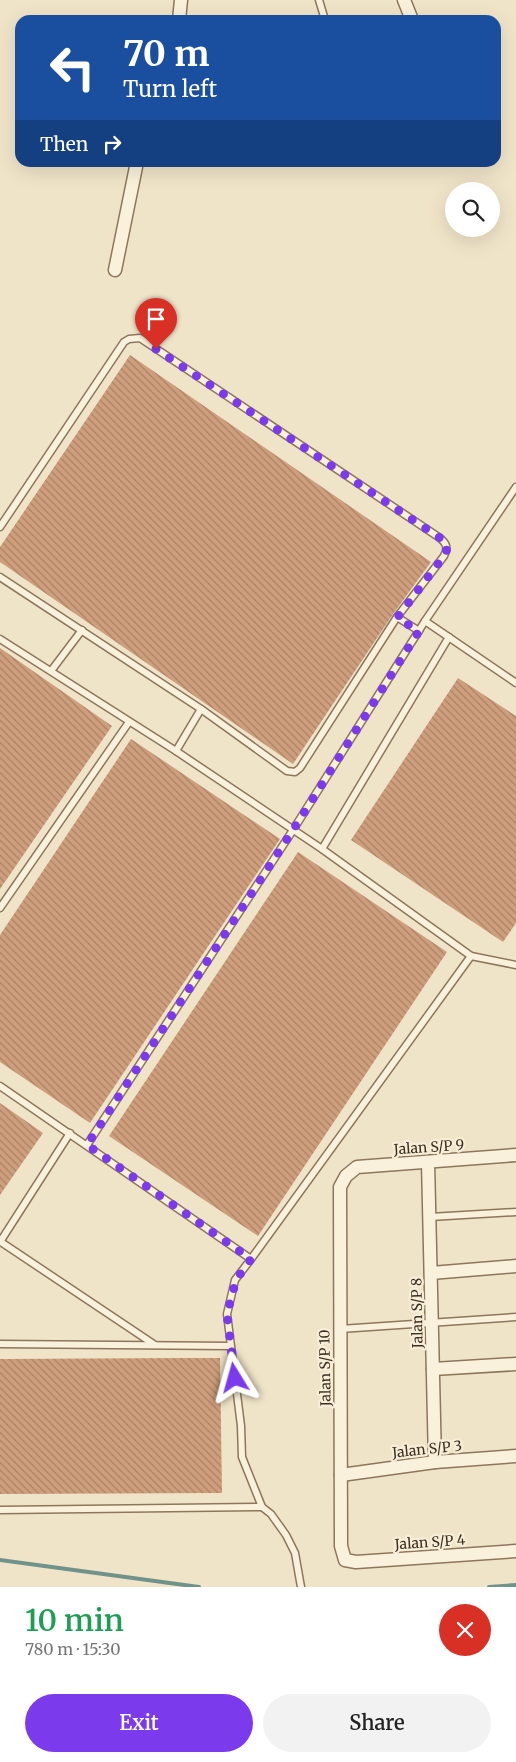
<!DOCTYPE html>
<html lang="en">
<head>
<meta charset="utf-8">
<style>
	:root { --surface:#fff; --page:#f2f2f2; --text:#222; --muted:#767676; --accent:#7c3aed }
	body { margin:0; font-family:Merriweather,serif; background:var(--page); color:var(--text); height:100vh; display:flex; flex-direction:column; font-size:19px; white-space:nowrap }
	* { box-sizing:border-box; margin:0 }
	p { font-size:16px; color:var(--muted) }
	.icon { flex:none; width:28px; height:28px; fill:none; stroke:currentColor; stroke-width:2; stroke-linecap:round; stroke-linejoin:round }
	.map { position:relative; height:1587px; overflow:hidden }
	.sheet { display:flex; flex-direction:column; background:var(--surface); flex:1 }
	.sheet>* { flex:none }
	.guide { position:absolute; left:15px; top:15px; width:486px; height:152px; border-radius:15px; box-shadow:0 5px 20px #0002; background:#1a4fa0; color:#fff; overflow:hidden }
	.tools { position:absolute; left:445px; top:182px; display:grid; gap:10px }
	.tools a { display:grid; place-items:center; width:55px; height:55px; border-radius:50%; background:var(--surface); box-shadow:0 5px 20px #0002; font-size:25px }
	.pin { position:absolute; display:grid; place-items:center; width:42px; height:42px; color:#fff; margin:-51px -21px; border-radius:50% 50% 50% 0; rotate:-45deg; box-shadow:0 0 5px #0007 }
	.pin .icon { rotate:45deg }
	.me { position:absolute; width:55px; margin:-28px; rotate:352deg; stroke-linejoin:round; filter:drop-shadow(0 0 4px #0008) }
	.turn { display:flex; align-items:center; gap:18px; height:105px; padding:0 25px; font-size:22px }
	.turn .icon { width:65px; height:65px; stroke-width:2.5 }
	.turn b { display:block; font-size:35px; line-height:42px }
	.then { display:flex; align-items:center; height:48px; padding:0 25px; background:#0003; gap:10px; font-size:19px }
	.round { display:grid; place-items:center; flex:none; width:52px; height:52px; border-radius:26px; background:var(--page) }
	.head { display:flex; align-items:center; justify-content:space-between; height:85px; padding:0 25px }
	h1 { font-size:30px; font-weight:600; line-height:38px; color:#1e9e55 }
	.primary-button { display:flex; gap:10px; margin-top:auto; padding:10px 25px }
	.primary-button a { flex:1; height:58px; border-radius:30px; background:var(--accent); color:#fff; font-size:20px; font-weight:600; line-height:58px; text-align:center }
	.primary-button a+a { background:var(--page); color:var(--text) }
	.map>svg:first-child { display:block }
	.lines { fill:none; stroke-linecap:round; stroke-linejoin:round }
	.stream { stroke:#6f938a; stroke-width:4 }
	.building { fill:url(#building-back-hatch) }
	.service-casing { stroke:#8d765c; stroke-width:9 }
	.minor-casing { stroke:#8d765c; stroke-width:15 }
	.service { stroke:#faf1dc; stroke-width:6 }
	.minor { stroke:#faf1dc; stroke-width:12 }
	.route { stroke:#7c3aed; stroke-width:9; stroke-dasharray:0 16.2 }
	.labels { text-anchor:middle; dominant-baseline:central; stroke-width:4.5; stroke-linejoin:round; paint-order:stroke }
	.street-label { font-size:14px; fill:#3d2e20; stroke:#f7eed8 }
</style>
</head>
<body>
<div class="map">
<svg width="516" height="1587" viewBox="0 0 516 1587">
	<defs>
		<pattern id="building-back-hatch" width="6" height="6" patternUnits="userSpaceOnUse" patternTransform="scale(1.25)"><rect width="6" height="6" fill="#cf9f7d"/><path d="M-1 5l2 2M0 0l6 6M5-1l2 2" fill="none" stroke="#a98266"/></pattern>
	</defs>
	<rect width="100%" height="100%" fill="#f0e4c8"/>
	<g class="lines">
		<!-- stream -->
		<g class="stream">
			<path d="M0,1560L199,1587"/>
			<path d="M489,1587L516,1585"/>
		</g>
	</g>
	<!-- building -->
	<g class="building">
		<path d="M130,355L431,562L393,614L293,764L0,562V547Z"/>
		<path d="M0,648L112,726L0,889Z"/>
		<path d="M458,678L516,716V923L503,942L351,840Z"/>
		<path d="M131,739L280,839L90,1123L0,1062V935Z"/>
		<path d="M298,852L447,952L258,1236L109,1136Z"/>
		<path d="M0,1103L43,1133L0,1195Z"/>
		<path d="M180,1358H220L222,1493L0,1494V1359Z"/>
	</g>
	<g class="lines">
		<defs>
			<g id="service">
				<path d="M319,0L325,20"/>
				<path d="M0,527L124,342L129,339L140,338L440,538C447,544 448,548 444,556L397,617L300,768L295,772L287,771L201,709L0,577"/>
				<path d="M397,617L419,631"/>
				<path d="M425,621L516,683"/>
				<path d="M0,639L176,751L322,849L471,956L516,965"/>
				<path d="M51,671L82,630"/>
				<path d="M176,751L201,709"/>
				<path d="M322,849L449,637"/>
				<path d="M0,908L129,722"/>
				<path d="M0,1086L251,1259L235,1280L227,1314L241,1426L242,1457L262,1507L271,1514L286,1535L295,1553L301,1587"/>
				<path d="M87,1145L293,830L425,621L516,487"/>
				<path d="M430,1217L516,1212"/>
				<path d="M0,1242L70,1133"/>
				<path d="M1,1242L155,1345"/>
				<path d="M251,1259L471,956"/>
				<path d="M340,1329L516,1317"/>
				<path d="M0,1344L230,1346"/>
				<path d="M0,1510L262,1507"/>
			</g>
			<g id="minor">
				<path d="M404,0L412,20"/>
				<path d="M179,20L181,0"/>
				<path d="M115,270L137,162"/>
				<path d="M516,1155L357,1167L346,1176L340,1187L341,1546L345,1560L356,1562L516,1551"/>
				<path d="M428,1162L435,1462"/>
				<path d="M431,1273L516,1266"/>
				<path d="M433,1369L516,1364"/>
				<path d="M341,1475L435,1462L516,1456"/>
			</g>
		</defs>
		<!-- service casing -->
		<use href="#service" class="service-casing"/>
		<!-- minor casing -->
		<use href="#minor" class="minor-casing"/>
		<!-- service -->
		<use href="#service" class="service"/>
		<!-- minor -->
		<use href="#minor" class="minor"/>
	</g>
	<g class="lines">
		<!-- route -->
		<path class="route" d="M156,349L440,538L446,543L447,549L444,556L397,618L419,631L293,830L87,1145L251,1259L236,1280L227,1314L235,1378"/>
	</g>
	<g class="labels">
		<!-- street labels -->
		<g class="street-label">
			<text transform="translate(429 1147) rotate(-4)">Jalan S/P 9</text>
			<text transform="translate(417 1313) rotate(-91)">Jalan S/P 8</text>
			<text transform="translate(325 1368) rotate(-91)">Jalan S/P 10</text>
			<text transform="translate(427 1449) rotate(-6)">Jalan S/P 3</text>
			<text transform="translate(430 1542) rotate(-4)">Jalan S/P 4</text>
		</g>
	</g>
</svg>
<div class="tools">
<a><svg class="icon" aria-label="search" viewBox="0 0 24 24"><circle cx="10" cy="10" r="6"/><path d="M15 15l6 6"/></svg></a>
</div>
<div class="pin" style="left:156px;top:349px;background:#d93025"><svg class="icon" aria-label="arrive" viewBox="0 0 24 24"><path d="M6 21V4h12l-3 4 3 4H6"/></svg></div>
<svg class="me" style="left:235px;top:1378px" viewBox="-20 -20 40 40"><path d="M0-17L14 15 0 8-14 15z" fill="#7c3aed" stroke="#fff" stroke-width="4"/></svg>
<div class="guide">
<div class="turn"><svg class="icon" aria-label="left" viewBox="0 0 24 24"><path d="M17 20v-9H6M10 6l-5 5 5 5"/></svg><div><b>70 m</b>Turn left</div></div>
<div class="then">Then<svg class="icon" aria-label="right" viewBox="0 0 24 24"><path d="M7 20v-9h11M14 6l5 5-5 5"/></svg></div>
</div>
</div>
<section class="sheet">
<div class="head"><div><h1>10 min</h1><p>780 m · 15:30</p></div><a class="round" style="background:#d93025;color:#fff"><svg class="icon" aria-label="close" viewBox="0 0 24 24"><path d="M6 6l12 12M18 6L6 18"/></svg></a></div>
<div class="primary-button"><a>Exit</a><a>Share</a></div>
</section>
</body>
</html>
